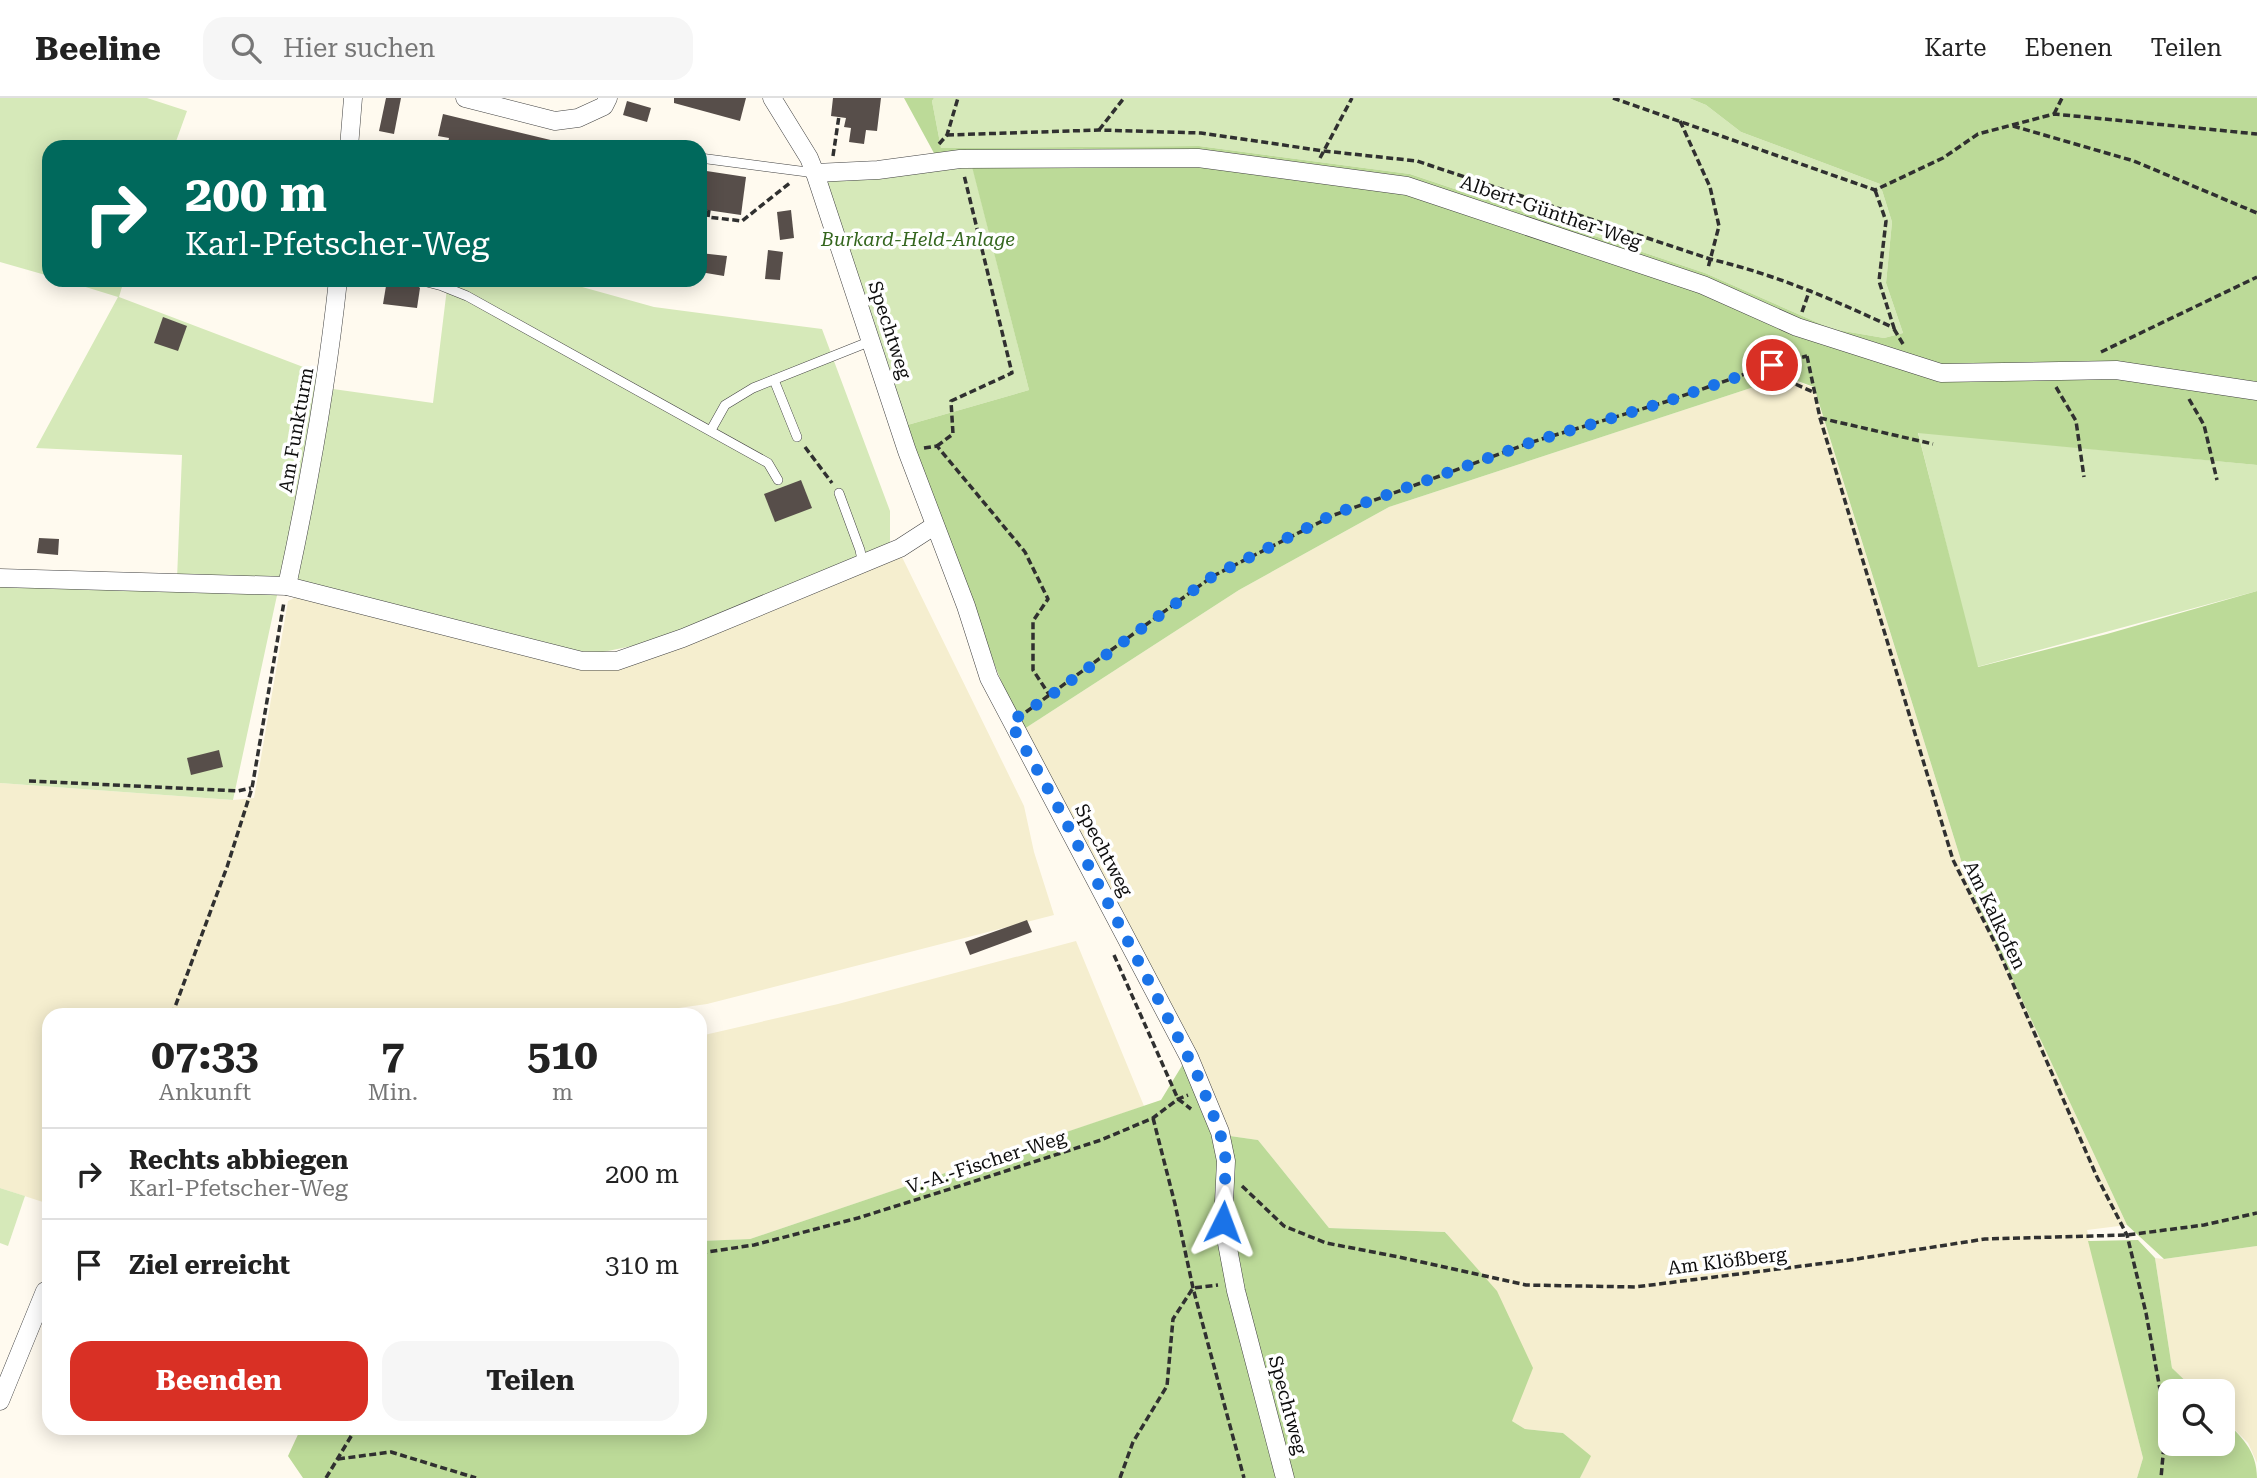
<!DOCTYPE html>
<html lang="de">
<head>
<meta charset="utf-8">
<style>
	:root { --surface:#fff; --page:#f6f6f6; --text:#222; --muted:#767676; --line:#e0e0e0; --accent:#d93025 }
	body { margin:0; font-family:"Roboto Serif",serif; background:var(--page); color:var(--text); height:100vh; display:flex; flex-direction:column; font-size:26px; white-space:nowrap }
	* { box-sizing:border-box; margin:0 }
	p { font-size:23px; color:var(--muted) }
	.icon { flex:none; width:38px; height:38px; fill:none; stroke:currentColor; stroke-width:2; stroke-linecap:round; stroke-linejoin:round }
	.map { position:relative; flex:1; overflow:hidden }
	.side { position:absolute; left:42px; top:910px; width:665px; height:427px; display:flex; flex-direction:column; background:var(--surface); border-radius:21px; box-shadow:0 4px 18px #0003 }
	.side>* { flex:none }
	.banner { position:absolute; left:42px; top:42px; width:665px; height:147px; border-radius:21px; box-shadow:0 4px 18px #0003; background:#00695c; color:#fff; overflow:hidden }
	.buttons { position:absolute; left:2158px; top:1281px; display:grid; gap:14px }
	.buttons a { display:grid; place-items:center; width:77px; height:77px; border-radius:14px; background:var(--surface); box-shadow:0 4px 18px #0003; font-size:35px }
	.pin { position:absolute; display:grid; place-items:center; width:60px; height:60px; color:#fff; margin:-30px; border:4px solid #fff; border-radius:50%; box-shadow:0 2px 7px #0007 }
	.me { position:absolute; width:77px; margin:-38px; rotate:3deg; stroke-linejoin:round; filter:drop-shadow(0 0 5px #0008) }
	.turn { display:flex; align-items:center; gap:24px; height:147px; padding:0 28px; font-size:32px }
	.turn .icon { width:91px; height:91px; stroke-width:2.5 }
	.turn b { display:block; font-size:49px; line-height:60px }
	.eta { display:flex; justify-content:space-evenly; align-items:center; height:119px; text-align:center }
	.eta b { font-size:42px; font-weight:700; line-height:49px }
	.action { display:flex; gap:14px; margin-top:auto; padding:14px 28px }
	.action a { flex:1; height:80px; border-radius:21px; background:var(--accent); color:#fff; font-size:28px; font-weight:700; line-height:80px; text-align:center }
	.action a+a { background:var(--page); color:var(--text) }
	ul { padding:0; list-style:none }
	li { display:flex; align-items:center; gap:21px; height:91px; padding:0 28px; border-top:2px solid var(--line) }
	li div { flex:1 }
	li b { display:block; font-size:26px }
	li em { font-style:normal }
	header { display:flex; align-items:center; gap:42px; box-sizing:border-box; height:98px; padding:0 35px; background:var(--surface); border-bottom:2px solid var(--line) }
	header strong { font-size:33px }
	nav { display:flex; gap:38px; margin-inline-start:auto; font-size:24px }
	.search { width:490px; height:63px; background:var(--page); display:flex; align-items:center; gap:18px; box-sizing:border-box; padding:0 24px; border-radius:21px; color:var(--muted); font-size:26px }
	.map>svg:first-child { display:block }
	.farmland { fill:#f5eecf }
	.green { fill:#d6e9b9 }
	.forest { fill:#bcda98 }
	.building { fill:#574e4a }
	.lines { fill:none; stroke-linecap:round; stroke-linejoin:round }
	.service-casing { stroke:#414141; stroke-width:10 }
	.minor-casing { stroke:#414141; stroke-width:19 }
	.path { stroke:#303030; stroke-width:3.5; stroke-dasharray:7 3.5; stroke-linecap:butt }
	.service { stroke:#fff; stroke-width:9 }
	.minor { stroke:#fff; stroke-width:18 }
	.route { stroke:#1a73e8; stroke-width:12; stroke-dasharray:0 21.6 }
	.labels { text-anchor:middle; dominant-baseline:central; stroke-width:7; stroke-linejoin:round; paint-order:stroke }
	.street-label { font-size:19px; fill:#0e0e0e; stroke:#fff }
	.park-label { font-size:19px; font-style:italic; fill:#34661e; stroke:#fff }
</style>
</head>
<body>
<header>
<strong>Beeline</strong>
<div class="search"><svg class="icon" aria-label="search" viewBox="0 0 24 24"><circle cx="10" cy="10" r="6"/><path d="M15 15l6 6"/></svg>Hier suchen</div>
<nav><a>Karte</a><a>Ebenen</a><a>Teilen</a></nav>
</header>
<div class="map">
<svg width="2257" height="1380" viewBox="0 0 2257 1380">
	<rect width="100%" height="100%" fill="#fffaef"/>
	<!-- farmland -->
	<g class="farmland">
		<path d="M1778,276L1814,290L1969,788L2127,1127L2087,1132L2143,1360L2137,1380H1580L1590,1358L1563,1335L1525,1331L1512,1323L1446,1134L1329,1130L1258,1042L1230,1038L1021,633L1239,492L1389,409L1763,286Z"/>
		<path d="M902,459L1024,708L1034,754L1054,817L707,906L629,917H49V1106L0,1090V685L233,702L254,700L288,503L299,498L630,566Z"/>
		<path d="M1076,843L1144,1008L750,1141L700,1143V938L838,906Z"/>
		<path d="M2257,1148V1365L2248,1345L2223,1320L2222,1293H2196L2172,1270L2155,1160L2164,1161Z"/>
	</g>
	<!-- green -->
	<g class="green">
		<path d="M0,0H147L187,13L174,49H49V178L0,164Z"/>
		<path d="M934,0H1689L1706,7L1741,34L1880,86L1892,124L1886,185L1903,235L1884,240L1832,231L1705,175L1410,76L1199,48L941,50L932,3Z"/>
		<path d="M971,63L1029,292L904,328L825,81Z"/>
		<path d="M63,182H124L119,199L319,275L282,474L233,702L0,685V483L177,481L182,357L36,350L118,199Z"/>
		<path d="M448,182H557L654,209L822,231L890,413V451L656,543L603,554L564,553L293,481L333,291L433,305Z"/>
		<path d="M1918,334L2257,367V493L1977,569Z"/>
		<path d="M0,1090L25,1098L8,1148L0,1145Z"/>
	</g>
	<!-- forest -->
	<g class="forest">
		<path d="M904,0H934L932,3L941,50L1199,48L1410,76L1705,175L1832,231L1884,240L1903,235L1886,185L1892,124L1880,86L1741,34L1706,7L1689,0H2257V367L1918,335L1978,569L2107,536L2257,493V1148L2164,1161L2127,1127L1969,788L1814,289L1778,276L1763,286L1389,409L1239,492L1021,633L940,429L904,328L1029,292L969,57H935Z"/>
		<path d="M1183,966L1230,1038L1258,1042L1329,1130L1445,1134L1497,1193L1533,1270L1512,1323L1525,1331L1563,1335L1591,1358L1580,1380H303L288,1358L301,1330H700V1143L750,1141L1161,1002Z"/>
		<path d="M2138,1142L2155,1160L2172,1270L2196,1293H2170V1346H2222L2223,1320C2241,1339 2257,1352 2257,1380H2137L2143,1360L2088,1143Z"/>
	</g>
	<!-- building -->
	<g class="building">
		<path d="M386,0H401L394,36L379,33Z"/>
		<path d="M674,0H746L740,23L674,5Z"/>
		<path d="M833,0H881L877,33L866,32L864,46L849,44L851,30L844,29L846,20L831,18Z"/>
		<path d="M627,3L651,10L647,24L623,17Z"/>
		<path d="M443,16L559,44V49H447L449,40L438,38Z"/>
		<path d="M700,72L746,79L741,117L700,111Z"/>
		<path d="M791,112L794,140L780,142L777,114Z"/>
		<path d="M768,152L783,154L780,182L765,181Z"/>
		<path d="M700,155L727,158L724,178L700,174Z"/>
		<path d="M387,182L412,183L420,190L417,210L383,206Z"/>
		<path d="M163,219L187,228L178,253L154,245Z"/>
		<path d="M801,382L812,410L775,424L764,396Z"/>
		<path d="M39,440L59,441L58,457L37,455Z"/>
		<path d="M219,652L223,669L191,677L187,660Z"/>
		<path d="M1027,822L1032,834L970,857L965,844Z"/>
	</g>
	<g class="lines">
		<defs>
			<g id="service">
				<path d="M700,60L815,75"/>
				<path d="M419,182L442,188L467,198L768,365L778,382"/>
				<path d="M774,282L797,339"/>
				<path d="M711,332L725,307L753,290L871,243"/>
				<path d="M839,395L860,452L863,467"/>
			</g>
			<g id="minor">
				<path d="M465,0L555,23L578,20L604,8L608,0"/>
				<path d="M772,0L809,60L815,75L907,353L966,508L989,580L1189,959L1220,1034L1226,1063L1223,1124L1236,1193L1285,1380"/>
				<path d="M349,49L353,0"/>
				<path d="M815,75L878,72L960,61L1198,60L1407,88L1703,187L1797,229L1941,275L2116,272L2257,293"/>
				<path d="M0,480L287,488L582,563H617L683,540L900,450L934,428"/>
				<path d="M287,488C309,386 327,286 338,182"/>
				<path d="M0,1303L45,1193"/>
			</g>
		</defs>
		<!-- service casing -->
		<use href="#service" class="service-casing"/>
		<!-- minor casing -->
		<use href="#minor" class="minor-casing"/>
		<!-- path -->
		<g class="path">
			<path d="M1613,0L1875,92L1943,60L1978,36L2054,16L2257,36"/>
			<path d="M2054,16L2062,0"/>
			<path d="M1680,23L1710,89L1719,128L1708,170"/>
			<path d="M2013,28L2134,63L2257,115"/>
			<path d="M1099,32L1124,0"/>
			<path d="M947,37L1099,32L1201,35L1324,53L1417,63L1710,161C1777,177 1832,201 1894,230L1879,183L1886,123L1875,92"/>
			<path d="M939,46L947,37L958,0"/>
			<path d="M833,58L839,18"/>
			<path d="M1320,60L1352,0"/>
			<path d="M709,112L708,119L742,123L791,84"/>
			<path d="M1802,214L1810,191"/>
			<path d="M1894,231L1903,246"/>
			<path d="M2101,254L2257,179"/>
			<path d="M1807,258L1820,320L1953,762L1997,849L2097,1079L2127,1137L2146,1215L2166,1324L2161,1380"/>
			<path d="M1771,267L1793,285L1813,294"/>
			<path d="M2056,289L2076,323L2084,379"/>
			<path d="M2189,301L2204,327L2217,382"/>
			<path d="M1820,320L1933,346"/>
			<path d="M937,348L953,336L951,303L1012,275L964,77"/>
			<path d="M805,349L832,385"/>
			<path d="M924,350L937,348L1025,454L1048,501L1033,523V572L1050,598"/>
			<path d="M1026,614L1213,478L1334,417L1532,344L1665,304L1771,267L1807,258"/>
			<path d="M29,683L238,693L251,690"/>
			<path d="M1114,857L1178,1001L1191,1011"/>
			<path d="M172,917L227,769L252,690L284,504"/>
			<path d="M1153,1020L1175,1106L1193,1190L1244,1380"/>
			<path d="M1242,1088L1284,1128L1326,1145L1399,1159L1526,1187L1635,1189L1850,1162L1985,1141L2127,1137L2204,1127L2257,1115"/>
			<path d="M700,1155L754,1147L858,1120L969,1085L1101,1042L1153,1020L1178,1001L1188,997"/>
			<path d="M338,1361L391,1354L476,1380"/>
			<path d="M326,1380L356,1330"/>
			<path d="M1120,1380L1133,1344L1167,1288L1173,1221L1193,1190L1218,1187"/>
		</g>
		<!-- service -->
		<use href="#service" class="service"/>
		<!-- minor -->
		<use href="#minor" class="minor"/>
	</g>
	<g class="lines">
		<!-- route -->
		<path class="route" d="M1223,1124L1226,1063L1220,1034L1197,976L1057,707L1010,624L1050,598L1213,478L1334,416L1532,344L1665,304L1772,267"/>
	</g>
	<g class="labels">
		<!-- street labels -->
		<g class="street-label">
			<text transform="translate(1551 114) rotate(19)">Albert-Günther-Weg</text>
			<text transform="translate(890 232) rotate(72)">Spechtweg</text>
			<text transform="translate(296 332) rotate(-80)">Am Funkturm</text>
			<text transform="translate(1104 752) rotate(62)">Spechtweg</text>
			<text transform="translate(1995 817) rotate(64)">Am Kalkofen</text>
			<text transform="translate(986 1064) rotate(-18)">V.-A.-Fischer-Weg</text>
			<text transform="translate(1727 1163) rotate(-7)">Am Klößberg</text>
			<text transform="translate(1288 1307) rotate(75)">Spechtweg</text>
		</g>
		<!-- park labels -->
		<g class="park-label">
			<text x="918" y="141">Burkard-Held-Anlage</text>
		</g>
	</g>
</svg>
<div class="buttons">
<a><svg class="icon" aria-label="search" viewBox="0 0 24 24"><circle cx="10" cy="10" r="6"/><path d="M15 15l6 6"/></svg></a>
</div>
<div class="pin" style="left:1772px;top:267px;background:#d93025"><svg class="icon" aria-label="arrive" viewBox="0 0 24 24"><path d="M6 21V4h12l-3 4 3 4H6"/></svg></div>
<svg class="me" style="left:1223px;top:1124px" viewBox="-20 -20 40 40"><path d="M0-17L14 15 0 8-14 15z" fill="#1a73e8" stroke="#fff" stroke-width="4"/></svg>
<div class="banner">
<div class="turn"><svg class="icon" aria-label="right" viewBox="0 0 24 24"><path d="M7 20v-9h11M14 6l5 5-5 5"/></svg><div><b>200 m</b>Karl-Pfetscher-Weg</div></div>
</div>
<section class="side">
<div class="eta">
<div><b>07:33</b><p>Ankunft</p></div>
<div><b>7</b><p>Min.</p></div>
<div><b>510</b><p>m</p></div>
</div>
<ul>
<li><svg class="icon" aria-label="right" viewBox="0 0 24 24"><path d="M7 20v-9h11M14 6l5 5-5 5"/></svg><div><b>Rechts abbiegen</b><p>Karl-Pfetscher-Weg</p></div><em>200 m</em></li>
<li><svg class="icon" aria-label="arrive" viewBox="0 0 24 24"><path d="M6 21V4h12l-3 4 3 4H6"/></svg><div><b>Ziel erreicht</b></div><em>310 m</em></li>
</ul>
<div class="action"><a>Beenden</a><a>Teilen</a></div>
</section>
</div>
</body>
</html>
